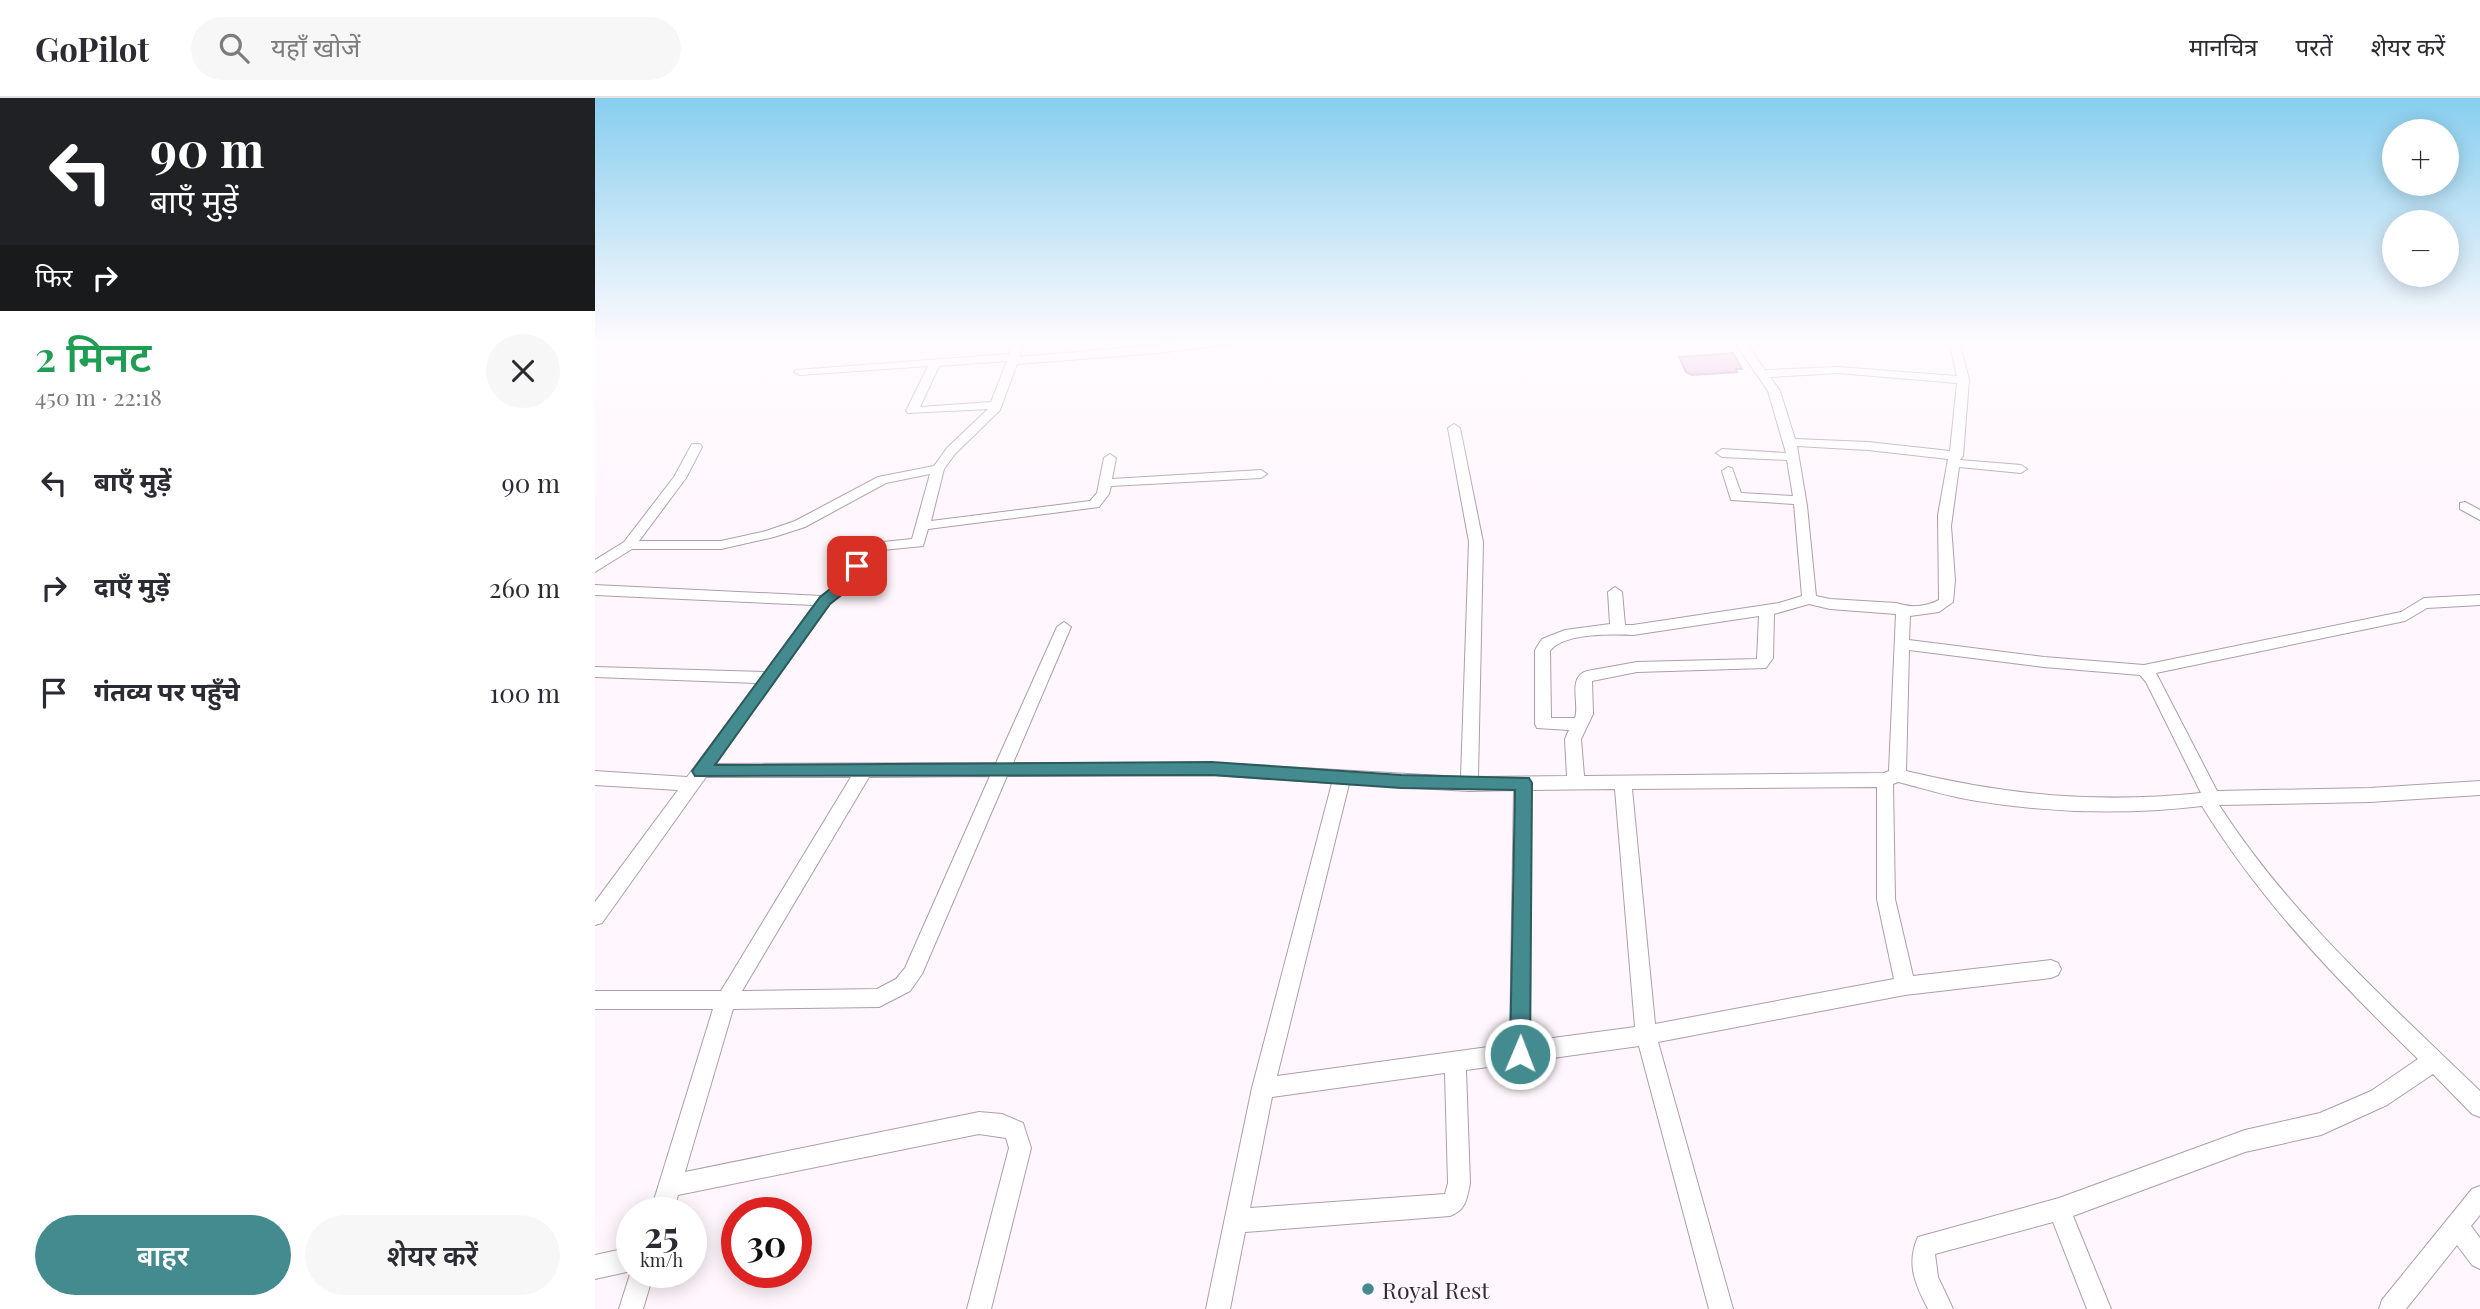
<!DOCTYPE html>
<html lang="hi">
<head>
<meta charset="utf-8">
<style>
	:root { --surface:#fff; --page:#f7f7f7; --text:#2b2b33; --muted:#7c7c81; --line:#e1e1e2; --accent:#438b8f }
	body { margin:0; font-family:"Playfair Display","Noto Sans Devanagari",serif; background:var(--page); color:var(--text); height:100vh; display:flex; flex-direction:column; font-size:26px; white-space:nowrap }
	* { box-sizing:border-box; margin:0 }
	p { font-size:23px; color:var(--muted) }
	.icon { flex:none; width:38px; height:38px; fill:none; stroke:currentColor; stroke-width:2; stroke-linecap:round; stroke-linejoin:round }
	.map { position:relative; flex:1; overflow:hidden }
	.drawer { display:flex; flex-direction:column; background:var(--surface); width:595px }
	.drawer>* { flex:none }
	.guide { background:#202124; color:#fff; overflow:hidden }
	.buttons { position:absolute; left:1787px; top:21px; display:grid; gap:14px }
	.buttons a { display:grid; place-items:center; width:77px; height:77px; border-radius:50%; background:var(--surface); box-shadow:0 4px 18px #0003; font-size:35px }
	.speed { position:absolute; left:21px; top:1099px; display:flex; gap:14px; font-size:35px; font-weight:700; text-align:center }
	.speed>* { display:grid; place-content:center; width:91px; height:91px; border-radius:50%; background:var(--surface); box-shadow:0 4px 18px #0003; line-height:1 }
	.speed small { font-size:18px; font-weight:400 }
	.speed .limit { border:10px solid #d22; background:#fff; color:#111 }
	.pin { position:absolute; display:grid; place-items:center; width:60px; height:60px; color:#fff; margin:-30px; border-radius:14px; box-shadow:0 4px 10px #0006 }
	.me { position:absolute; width:77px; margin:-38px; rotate:1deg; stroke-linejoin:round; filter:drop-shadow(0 0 5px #0008) }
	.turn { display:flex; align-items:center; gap:24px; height:147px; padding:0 35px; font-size:32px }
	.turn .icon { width:91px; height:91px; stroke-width:2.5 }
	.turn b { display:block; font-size:49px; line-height:60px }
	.then { display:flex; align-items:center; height:66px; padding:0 35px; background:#0003; gap:14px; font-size:26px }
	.round { display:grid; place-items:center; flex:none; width:74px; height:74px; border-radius:37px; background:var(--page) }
	.summary { display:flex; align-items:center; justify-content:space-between; height:119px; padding:0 35px }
	h1 { font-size:42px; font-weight:600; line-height:52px; color:#1e9e55 }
	.action { display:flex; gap:14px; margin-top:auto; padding:14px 35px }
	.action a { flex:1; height:80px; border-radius:42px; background:var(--accent); color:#fff; font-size:28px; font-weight:600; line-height:80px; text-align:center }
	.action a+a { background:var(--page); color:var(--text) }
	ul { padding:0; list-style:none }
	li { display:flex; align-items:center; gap:21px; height:105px; padding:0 35px }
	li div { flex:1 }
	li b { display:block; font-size:26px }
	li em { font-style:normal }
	header { display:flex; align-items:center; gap:42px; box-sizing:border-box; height:98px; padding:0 35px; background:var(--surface); border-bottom:2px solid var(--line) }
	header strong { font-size:33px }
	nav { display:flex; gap:38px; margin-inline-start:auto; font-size:24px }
	.search { width:490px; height:63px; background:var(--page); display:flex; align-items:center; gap:18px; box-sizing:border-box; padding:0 24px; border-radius:38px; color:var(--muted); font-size:26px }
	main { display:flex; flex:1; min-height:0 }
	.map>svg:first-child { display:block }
	.building { fill:#e39eda; stroke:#988895; stroke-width:2 }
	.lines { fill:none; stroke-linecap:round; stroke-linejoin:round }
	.minor-casing { stroke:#ae9dab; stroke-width:2 }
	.minor { fill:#fff; fill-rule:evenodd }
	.route { fill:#438b8f; stroke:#2c5a5d; stroke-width:2 }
	.poi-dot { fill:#438b8f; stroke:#fff7fd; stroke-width:2.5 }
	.labels { text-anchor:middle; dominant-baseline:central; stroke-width:7; stroke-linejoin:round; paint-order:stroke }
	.near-poi-label { font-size:23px; fill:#312a2f; stroke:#fff7fd; text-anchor:start }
</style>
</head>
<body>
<header>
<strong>GoPilot</strong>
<div class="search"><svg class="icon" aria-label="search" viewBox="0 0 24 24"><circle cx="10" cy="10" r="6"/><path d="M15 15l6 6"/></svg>यहाँ खोजें</div>
<nav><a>मानचित्र</a><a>परतें</a><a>शेयर करें</a></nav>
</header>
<main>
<section class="drawer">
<div class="guide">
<div class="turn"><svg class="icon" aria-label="left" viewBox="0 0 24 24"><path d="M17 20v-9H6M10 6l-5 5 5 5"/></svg><div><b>90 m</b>बाएँ मुड़ें</div></div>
<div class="then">फिर<svg class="icon" aria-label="right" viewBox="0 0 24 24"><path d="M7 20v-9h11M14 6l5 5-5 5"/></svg></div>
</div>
<div class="summary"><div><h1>2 मिनट</h1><p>450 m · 22:18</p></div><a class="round"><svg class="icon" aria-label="close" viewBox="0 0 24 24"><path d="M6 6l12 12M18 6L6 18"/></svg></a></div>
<ul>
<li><svg class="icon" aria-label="left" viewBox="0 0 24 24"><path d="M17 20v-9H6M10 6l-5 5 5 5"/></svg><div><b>बाएँ मुड़ें</b></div><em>90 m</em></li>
<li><svg class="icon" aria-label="right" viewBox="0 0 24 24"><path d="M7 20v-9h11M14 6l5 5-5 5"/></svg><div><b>दाएँ मुड़ें</b></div><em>260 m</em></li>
<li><svg class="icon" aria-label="arrive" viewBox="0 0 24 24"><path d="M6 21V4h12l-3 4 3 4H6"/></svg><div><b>गंतव्य पर पहुँचे</b></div><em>100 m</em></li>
</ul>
<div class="action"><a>बाहर</a><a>शेयर करें</a></div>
</section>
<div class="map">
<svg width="1885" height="1211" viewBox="0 0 1885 1211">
	<rect width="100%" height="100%" fill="#fff7fd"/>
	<!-- building -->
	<path class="building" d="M1138,255L1147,271H1141L1142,274L1097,277L1091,274L1084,259Z"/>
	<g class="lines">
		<defs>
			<g id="minor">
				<path d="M0,242H11L0,246Z"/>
				<path d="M420,242H430L424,259L616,242H648L643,245L563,255L422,266L405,312L360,356L349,371L336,423L495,403L502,395L509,360L515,356L521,360L517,381L666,372L672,376L666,380L516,388L514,396L504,409L333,431L328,448L278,453L254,491L235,506L120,666L401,665L462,529L469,524L476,529L418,665H617L866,679L874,444L853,330L859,326L865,330L888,444L883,679L972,678L970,641L974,632L942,630L940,626V552L947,541L970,532L1015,526L1013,494L1020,489L1027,494L1030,527H1038L1184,505L1207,498L1199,406L1136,402L1127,373L1133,369L1137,370L1146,395L1198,398L1192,362L1127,359L1121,355L1127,351L1191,355L1173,293L1138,242H1149L1170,272L1243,269L1362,278L1354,242H1364L1374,282L1368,358L1365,362L1426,367L1432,371L1426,375L1364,369L1356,428L1360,482L1358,504L1344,514L1315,518L1314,542L1449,559L1549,567L1806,514L1829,500L1885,497V507L1832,510L1810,523L1561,575L1622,693L1775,690L1885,683V697L1775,704L1624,707C1695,817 1792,903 1885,993V1019L1877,1016L1838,976L1792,1007L1726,1037L1650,1054L1478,1118L1516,1211H1492L1458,1124L1340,1156L1343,1179L1358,1211H1333C1320,1186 1311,1166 1323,1139L1464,1100L1650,1032L1725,1015L1776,993L1823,961C1743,883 1666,804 1607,708C1530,717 1453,715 1376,702C1352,698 1327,690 1303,684L1298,686L1300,801L1318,878L1456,862L1463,865L1466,871L1463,877L1456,880L1310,897L1063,944L1138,1211H1114L1044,948L871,972L875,1085C872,1101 871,1112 855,1118L650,1134L635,1211H611L657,990L737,685L617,677L412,678L327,876L315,893L284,909L138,911L90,1074L384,1014L407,1016L428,1025L436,1050L396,1211H372L414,1050L411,1040L384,1036L83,1097L78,1115H55L118,911H0V893H126L256,679H111L7,825L0,827V804L83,692L0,687V673L92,679L162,585L0,579V569L170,574L219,507L0,497V487L227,498L244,485L269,446L317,441L335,376L291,385L210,429L179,439L126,451H37L0,474V462L29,444L79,379L97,346H105L107,349L91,380L44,443H126L171,433L200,423L283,379L339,368L352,350L393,311L313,315L311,313L333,268L205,277L199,274L201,272L414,256ZM412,263L396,304L325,309L344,268ZM1243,275L1362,285L1355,353L1273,344L1200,341L1185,293L1175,279ZM1202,348L1273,352L1353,361L1343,417L1344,502C1331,509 1315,510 1301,505L1235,501L1221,498L1212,408ZM1214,506L1235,511L1301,516L1294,673L1289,675L989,678L986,641L998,616L997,583L1042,574L1171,570L1178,560L1179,516ZM1164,518L1162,561L1042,564L992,573C972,579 985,605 980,620H956L955,553C968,535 1017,536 1038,537ZM1314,552L1449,569L1545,577L1551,584L1606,695C1502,706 1411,697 1311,673ZM395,678L310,870L301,881L282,891L147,893L274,679ZM754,686L874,693L919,692L915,946L682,978ZM1282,689V801L1299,881L1060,926L1037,691ZM1020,691L1040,929L935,943L936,692ZM850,975L853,1085L850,1096L655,1110L677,999Z"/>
				<path d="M1870,404L1885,412V422L1865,411V405Z"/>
				<path d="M1885,1088V1117L1876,1128L1885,1140V1171L1877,1167L1862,1147L1811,1211H1784L1787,1202L1877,1091Z"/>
				<path d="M37,1149V1174H59L48,1211H24L36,1173L0,1181V1157Z"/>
			</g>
		</defs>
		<!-- minor casing -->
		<use href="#minor" class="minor-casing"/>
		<!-- minor -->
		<use href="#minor" class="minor"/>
	</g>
	<!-- sky -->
	<linearGradient id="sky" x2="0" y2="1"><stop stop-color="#87ceef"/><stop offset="0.59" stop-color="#fffbfe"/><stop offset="1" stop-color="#fffbfe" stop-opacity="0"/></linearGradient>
	<rect width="1885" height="412" fill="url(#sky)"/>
	<!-- route -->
	<path class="route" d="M262,464L269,468L254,491L235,506L120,667L617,664L806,677L934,680L937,685L935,956L932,963L925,966L918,963L915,956L920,692L806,690L617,677L100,678L97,673L100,669L225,499L244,484L257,465Z"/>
	<!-- markers -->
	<circle class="poi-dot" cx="773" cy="1191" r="7"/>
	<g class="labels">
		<!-- near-poi labels -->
		<g class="near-poi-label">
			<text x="787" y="1191">Royal Rest</text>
		</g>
	</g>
</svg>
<div class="buttons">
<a>+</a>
<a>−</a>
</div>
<div class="speed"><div>25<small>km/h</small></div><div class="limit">30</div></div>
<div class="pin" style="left:262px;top:468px;background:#d93025"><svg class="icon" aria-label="arrive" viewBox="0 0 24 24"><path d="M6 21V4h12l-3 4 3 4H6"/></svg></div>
<svg class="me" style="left:925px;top:956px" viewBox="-20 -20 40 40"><circle r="17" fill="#438b8f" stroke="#fff" stroke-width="3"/><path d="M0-11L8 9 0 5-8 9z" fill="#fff"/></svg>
</div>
</main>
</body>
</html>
